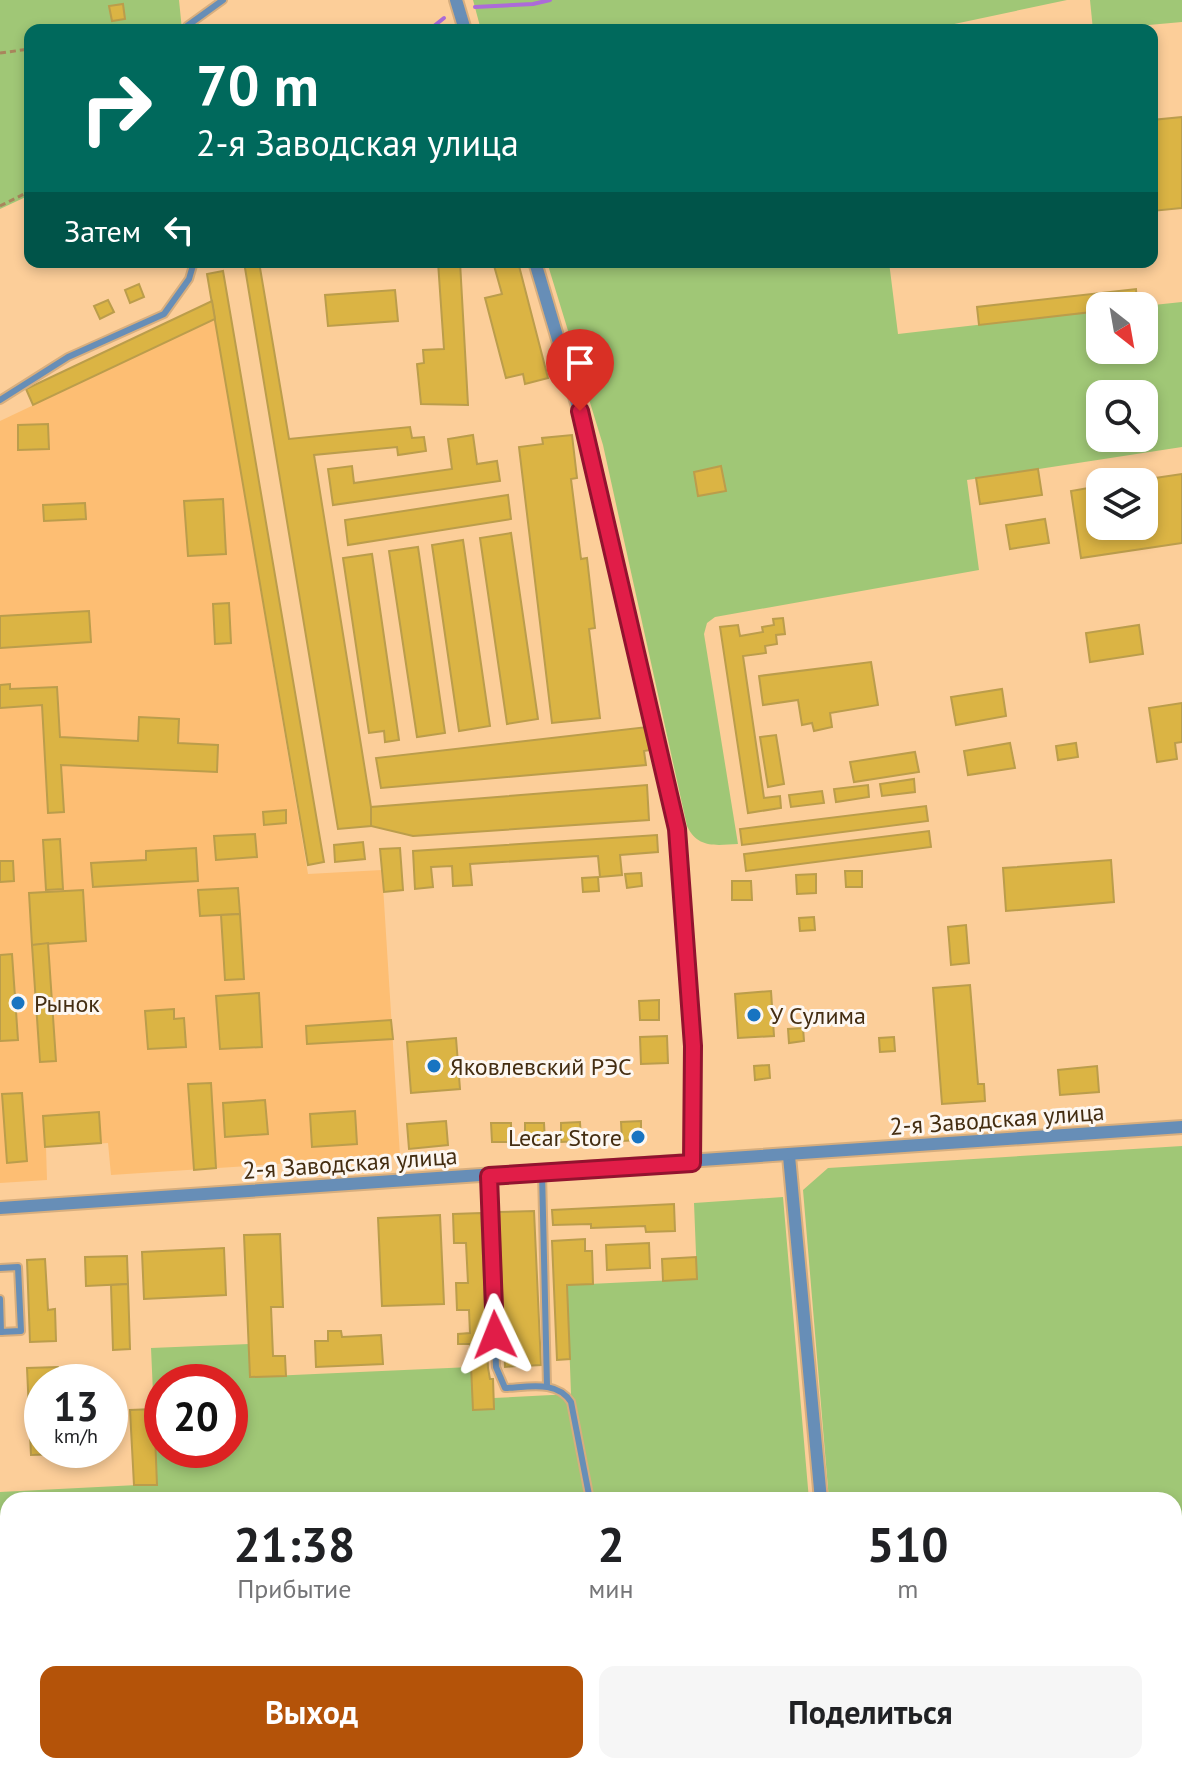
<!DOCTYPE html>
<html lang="ru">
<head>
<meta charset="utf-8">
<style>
	:root { --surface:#fff; --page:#f6f6f6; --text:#202124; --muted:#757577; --accent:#b45309 }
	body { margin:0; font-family:"PT Sans",sans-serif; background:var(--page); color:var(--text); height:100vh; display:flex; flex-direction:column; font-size:30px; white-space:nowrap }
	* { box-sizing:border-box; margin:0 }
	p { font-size:26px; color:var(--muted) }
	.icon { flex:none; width:44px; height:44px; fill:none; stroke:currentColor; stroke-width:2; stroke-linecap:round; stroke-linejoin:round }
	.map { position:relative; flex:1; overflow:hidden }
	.details { position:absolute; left:0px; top:1492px; width:1182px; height:282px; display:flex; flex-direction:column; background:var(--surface); border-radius:24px 24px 0 0; box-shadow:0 4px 12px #0003 }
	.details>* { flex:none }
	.top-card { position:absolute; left:24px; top:24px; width:1134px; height:244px; border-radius:16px; box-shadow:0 4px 12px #0003; background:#00695c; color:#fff; overflow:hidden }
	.needle { width:52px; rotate:149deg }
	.buttons { position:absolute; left:1086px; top:292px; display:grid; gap:16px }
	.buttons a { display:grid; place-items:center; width:72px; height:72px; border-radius:16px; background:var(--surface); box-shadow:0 4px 12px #0003; font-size:40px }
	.speed { position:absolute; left:24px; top:1364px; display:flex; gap:16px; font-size:40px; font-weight:700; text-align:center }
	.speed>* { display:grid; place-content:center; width:104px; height:104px; border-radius:50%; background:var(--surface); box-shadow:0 4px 12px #0003; line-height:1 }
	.speed small { font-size:20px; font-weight:400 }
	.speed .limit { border:12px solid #d22; background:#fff; color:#111 }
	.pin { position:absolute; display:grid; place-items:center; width:68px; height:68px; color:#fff; margin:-82px -34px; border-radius:50% 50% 50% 0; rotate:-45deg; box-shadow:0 0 8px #0007 }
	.pin .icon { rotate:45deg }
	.me { position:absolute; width:88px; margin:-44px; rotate:358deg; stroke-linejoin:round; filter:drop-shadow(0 0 6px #0008) }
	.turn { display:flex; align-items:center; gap:28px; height:168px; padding:0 40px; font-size:36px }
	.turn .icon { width:104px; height:104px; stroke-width:2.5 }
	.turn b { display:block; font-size:56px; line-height:68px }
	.then { display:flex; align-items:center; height:76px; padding:0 40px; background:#0003; gap:16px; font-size:30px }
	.eta { display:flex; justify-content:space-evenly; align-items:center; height:136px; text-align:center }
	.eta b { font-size:48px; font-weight:600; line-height:56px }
	.cta { display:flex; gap:16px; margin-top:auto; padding:16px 40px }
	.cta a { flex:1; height:92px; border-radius:16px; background:var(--accent); color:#fff; font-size:32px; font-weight:600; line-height:92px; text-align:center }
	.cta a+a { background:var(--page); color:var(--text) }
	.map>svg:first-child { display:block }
	.built { fill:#fdbe73 }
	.green { fill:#a0c776; fill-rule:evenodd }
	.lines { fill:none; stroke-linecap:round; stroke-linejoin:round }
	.stream { stroke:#ac6bd8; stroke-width:4 }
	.building { fill:#dbb444; stroke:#bb9d4b; stroke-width:2 }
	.lane-casing { stroke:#d7ae7e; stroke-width:10 }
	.street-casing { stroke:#d7ae7e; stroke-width:16 }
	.path { stroke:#a9855c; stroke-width:3; stroke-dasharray:6 4; stroke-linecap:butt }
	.lane { stroke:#678eb7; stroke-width:6 }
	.street { stroke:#678eb7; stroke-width:12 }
	.route-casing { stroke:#92132f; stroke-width:20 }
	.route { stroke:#e11d48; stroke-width:14 }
	.poi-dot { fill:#1874c1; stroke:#fdf7f1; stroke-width:3 }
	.labels { text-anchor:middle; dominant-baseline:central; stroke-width:6; stroke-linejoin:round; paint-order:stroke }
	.poi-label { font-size:24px; fill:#442d11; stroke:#fdf7f1; text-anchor:start }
	.street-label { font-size:24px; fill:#442d11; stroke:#fdf7f1 }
</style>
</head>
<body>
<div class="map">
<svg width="1182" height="1773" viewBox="0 0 1182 1773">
	<rect width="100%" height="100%" fill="#fcce99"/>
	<!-- built -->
	<path class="built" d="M215,319L308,874L382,870L400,1156L111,1175L108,1143L46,1147L47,1180L0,1183V421Z"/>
	<!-- green -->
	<g class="green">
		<path d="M0,0H179L182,30H30V195L0,209Z"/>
		<path d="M473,0H1067L926,30H481Z"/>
		<path d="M1090,0H1182V22L1093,30Z"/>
		<path d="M547,262H889L898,334L1100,311V350H1144V306L1182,302V447L967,480L979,570L715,617L707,623L704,634L738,844C716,845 698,849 687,826L603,445ZM1100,394H1144V438H1100Z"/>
		<path d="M1182,1146V1773H839L841,1766H1174V1500H829L803,1190L828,1168Z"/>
		<path d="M783,1197L809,1500H8V1766H609V1773H5L0,1673V1492L157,1484L151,1348L249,1344L250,1377L471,1367L474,1410L494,1409V1398L571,1394L567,1285L697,1279L694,1203ZM162,1382H230V1450H162Z"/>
	</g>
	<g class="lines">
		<!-- stream -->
		<g class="stream">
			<path d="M475,7L533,4L550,0"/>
			<path d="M429,30L444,18"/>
		</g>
	</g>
	<!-- building -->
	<g class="building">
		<path d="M123,4L125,19L112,21L109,6Z"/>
		<path d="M1182,117V208L1152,211V120Z"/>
		<path d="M244,262H259L289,439L410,427L412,438L424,437L426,451L398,455L397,447L314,455L371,807V826L338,829Z"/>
		<path d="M438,262H460L468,405L421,404L417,364L424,363L423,350L444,349Z"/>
		<path d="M493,262H518L548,378L525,384L523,374L506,378L485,298L502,294Z"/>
		<path d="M223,271L324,862L308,865L207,274Z"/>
		<path d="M139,284L144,297L130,303L125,290Z"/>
		<path d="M1136,289L1137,306H1100V311L979,325L977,307Z"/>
		<path d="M395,290L398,321L328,326L325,295Z"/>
		<path d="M108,300L114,312L100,319L94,306Z"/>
		<path d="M212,301L215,319L33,405L26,389Z"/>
		<path d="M48,424L49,449L18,450V425Z"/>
		<path d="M473,435L477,464L497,461L500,481L333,505L328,469L352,466L354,483L452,469L448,439Z"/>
		<path d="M572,435L577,478L571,479L581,559L587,558L595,628L589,629L600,718L552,723L519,447L543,444L542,438Z"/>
		<path d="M721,466L726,491L698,496L694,472Z"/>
		<path d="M1038,469L1042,495L980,504L976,478Z"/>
		<path d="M1182,474V543L1081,558L1071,491L1100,486V526H1144V482H1128Z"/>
		<path d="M508,495L511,519L348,545L345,520Z"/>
		<path d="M223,499L226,554L188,556L184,501Z"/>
		<path d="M85,503L86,519L44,521L43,505Z"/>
		<path d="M1045,519L1049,543L1010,549L1006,525Z"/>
		<path d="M511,533L538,719L507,724L480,538Z"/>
		<path d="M463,540L490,726L459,731L432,545Z"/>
		<path d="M418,547L445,733L417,737L389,551Z"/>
		<path d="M372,554L399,740L385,742L384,731L369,733L343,558Z"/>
		<path d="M229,603L231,643L215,644L213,604Z"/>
		<path d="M89,611L91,642L0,648V616Z"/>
		<path d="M783,618L785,634L776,635L777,644L765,646L766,653L743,656L764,798L780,796L781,808L748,813L720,627L738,625L740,636L763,632L762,627L774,625L773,619Z"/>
		<path d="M1139,625L1143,654L1090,662L1086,633Z"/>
		<path d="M871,662L878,705L830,713L832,727L814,731L812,723L802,725L798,700L763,705L759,676Z"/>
		<path d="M10,684V689L57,687L60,737L138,741L139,717L179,719L178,743L218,745L217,772L61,765L64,812L48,813L42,705L0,708V685Z"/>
		<path d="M1002,689L1006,716L956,725L951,697Z"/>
		<path d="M1182,703V742L1175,743L1177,759L1157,762L1149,708Z"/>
		<path d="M647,727L650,750L644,751L646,765L381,788L376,758Z"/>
		<path d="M776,735L784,784L768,787L760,737Z"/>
		<path d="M1010,743L1015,768L968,775L964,751Z"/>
		<path d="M1076,743L1078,757L1058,760L1056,746Z"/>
		<path d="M915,752L919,772L854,782L850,762Z"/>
		<path d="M914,779L915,792L882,796L880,784Z"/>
		<path d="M647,785L649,820L413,836L371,826V807Z"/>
		<path d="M868,785L869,797L836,802L834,789Z"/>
		<path d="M822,791L824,803L791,807L789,795Z"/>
		<path d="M926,806L928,821L742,845L740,829Z"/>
		<path d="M286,810V823L264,825L263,812Z"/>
		<path d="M929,831L931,847L746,871L744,854Z"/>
		<path d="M255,834L257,857L216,860L214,836Z"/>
		<path d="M657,835L658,852L620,855L622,875L600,877L598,856L470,864L472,885L453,886L452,866L431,867L433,887L415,889L413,851Z"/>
		<path d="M60,839L63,889L46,890L43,840Z"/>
		<path d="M363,842L365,859L335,862L334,845Z"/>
		<path d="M196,848L198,881L93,887L91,863L146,860V851Z"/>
		<path d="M400,848L403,890L384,892L380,849Z"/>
		<path d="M1111,860L1114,902L1006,911L1003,868Z"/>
		<path d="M0,861H13L14,881L0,882Z"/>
		<path d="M845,871H862V887H846Z"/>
		<path d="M641,873L642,886L627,888L625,874Z"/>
		<path d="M816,874V893L797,894L796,875Z"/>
		<path d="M598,877L599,891L583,892L582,878Z"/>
		<path d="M732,881H751L752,900H732Z"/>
		<path d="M238,888L240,914L200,916L198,890Z"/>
		<path d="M83,890L86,941L32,945L29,893Z"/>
		<path d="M240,914L244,979L225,980L221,915Z"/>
		<path d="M814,917L815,930L800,931L799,918Z"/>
		<path d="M966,925L969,963L951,965L948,927Z"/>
		<path d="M48,943L56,1061L40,1062L32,945Z"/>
		<path d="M12,954L18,1040L0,1041V955Z"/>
		<path d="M970,985L978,1084H984L985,1101L942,1104L933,988Z"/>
		<path d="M771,991L774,1036L738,1038L735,994Z"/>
		<path d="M259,993L262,1047L220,1049L216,996Z"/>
		<path d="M659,1000V1020H640L639,1001Z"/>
		<path d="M174,1009V1019L184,1018L186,1047L148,1049L145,1011Z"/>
		<path d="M391,1020L393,1039L307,1044L306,1026Z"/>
		<path d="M803,1028L804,1041L789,1043L788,1029Z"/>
		<path d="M667,1036L668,1063L641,1064L640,1037Z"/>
		<path d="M894,1037L895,1051L880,1052L879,1038Z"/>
		<path d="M456,1038L460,1089L411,1093L407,1042Z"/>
		<path d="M769,1065L770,1078L755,1080L754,1066Z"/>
		<path d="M1097,1066L1099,1092L1060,1095L1058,1070Z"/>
		<path d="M211,1083L216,1168L194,1170L188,1084Z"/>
		<path d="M22,1093L27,1161L7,1163L2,1094Z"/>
		<path d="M265,1100L268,1134L225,1137L223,1103Z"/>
		<path d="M355,1111L357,1144L312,1147L310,1114Z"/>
		<path d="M99,1112L101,1143L45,1147L43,1116Z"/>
		<path d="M446,1121L448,1145L409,1149L407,1124Z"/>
		<path d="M641,1121V1140L622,1141L621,1122Z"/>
		<path d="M580,1122L581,1141L561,1142V1123Z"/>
		<path d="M491,1123H511V1142H492Z"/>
		<path d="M525,1123H544L545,1142H525Z"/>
		<path d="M674,1204L675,1231L646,1232L645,1226L591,1228V1224L553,1225L552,1210Z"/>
		<path d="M534,1211L541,1365L524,1366L523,1357H516V1366L505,1367L499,1212Z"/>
		<path d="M481,1213L488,1368L490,1379H493L494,1409L473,1410L470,1344H458V1334L470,1333L469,1310H457L456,1283H468L466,1243H454L453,1214Z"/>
		<path d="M440,1215L444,1304L382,1306L378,1218Z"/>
		<path d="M280,1234L283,1307H271L273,1356H285L286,1376L250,1377L244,1235Z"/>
		<path d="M585,1239V1251H592L593,1284L567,1285L570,1359L557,1360L552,1241Z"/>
		<path d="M649,1243L650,1268L607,1270L606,1245Z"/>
		<path d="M224,1248L226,1295L144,1299L142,1252Z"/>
		<path d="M127,1256L128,1284L86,1286L85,1257Z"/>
		<path d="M696,1257L697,1279L663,1281L662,1259Z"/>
		<path d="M45,1259L48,1310L55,1309L56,1341L30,1342L27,1260Z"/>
		<path d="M128,1284L130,1349L113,1350L111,1285Z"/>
		<path d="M328,1331H341L342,1337L381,1335L383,1364L316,1367L315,1341H328Z"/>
		<path d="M58,1367V1382H42V1450H61V1454L31,1455L27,1368Z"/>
		<path d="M154,1409L157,1485H134L130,1410Z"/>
		<path d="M7,1755L8,1766H43V1773H8Z"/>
	</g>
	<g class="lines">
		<defs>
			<g id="lane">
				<path d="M187,30V26L223,0"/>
				<path d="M0,400L68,357L164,314L189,279L194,262"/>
				<path d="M542,1172L547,1386"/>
				<path d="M489,1176L496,1367L505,1388C529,1387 557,1380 571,1402L590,1500"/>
				<path d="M0,1268L18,1267L21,1331L0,1332"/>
				<path d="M0,1299L1,1332"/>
			</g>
			<g id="street">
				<path d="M456,0L465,30"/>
				<path d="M535,262L590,447L677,829L693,1046L692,1163"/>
				<path d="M789,1156L821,1500"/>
				<path d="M0,1208L1182,1127"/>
				<path d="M824,1773L826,1766"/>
			</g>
		</defs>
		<!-- lane casing -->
		<use href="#lane" class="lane-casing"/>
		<!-- street casing -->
		<use href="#street" class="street-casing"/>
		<!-- path -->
		<g class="path">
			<path d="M158,30L178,27"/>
			<path d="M0,53L30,49"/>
			<path d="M0,206L30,191"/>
		</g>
		<!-- lane -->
		<use href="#lane" class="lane"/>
		<!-- street -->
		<use href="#street" class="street"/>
	</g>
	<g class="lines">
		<defs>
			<path id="route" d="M495,1335L489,1176L692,1163L693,1046L677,829L580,411"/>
		</defs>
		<!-- route casing -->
		<use href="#route" class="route-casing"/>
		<!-- route -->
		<use href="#route" class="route"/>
	</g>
	<!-- markers -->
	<g class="poi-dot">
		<circle cx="18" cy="1003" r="8"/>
		<circle cx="754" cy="1015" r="8"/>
		<circle cx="434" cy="1066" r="8"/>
		<circle cx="638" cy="1137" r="8"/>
	</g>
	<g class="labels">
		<!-- poi labels -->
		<g class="poi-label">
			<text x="34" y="1003">Рынок</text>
			<text x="770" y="1015">У Сулима</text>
			<text x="450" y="1066">Яковлевский РЭС</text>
			<text x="622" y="1137" text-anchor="end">Lecar Store</text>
		</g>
		<!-- street labels -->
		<g class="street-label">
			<text transform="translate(997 1119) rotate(-4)">2-я Заводская улица</text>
			<text transform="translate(350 1163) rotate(-4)">2-я Заводская улица</text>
		</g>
	</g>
</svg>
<div class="buttons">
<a><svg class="needle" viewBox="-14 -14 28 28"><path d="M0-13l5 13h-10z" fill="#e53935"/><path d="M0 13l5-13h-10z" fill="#757577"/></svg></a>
<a><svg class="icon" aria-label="search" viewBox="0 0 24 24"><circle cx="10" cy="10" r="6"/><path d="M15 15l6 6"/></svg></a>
<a><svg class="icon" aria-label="layers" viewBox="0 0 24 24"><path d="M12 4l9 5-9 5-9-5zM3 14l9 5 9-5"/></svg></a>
</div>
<div class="speed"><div>13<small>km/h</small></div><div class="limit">20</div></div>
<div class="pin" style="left:580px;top:411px;background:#d93025"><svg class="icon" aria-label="arrive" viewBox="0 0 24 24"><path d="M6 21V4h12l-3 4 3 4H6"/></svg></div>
<svg class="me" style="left:495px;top:1335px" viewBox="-20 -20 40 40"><path d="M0-17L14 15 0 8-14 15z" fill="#e11d48" stroke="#fff" stroke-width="4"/></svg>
<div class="top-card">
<div class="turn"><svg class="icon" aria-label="right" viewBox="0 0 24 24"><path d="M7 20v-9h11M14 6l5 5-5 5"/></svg><div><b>70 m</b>2-я Заводская улица</div></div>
<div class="then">Затем<svg class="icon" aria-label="left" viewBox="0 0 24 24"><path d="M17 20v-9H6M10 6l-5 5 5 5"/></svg></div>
</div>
<section class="details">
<div class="eta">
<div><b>21:38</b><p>Прибытие</p></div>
<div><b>2</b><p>мин</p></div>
<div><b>510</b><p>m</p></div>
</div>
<div class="cta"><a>Выход</a><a>Поделиться</a></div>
</section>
</div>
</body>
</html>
